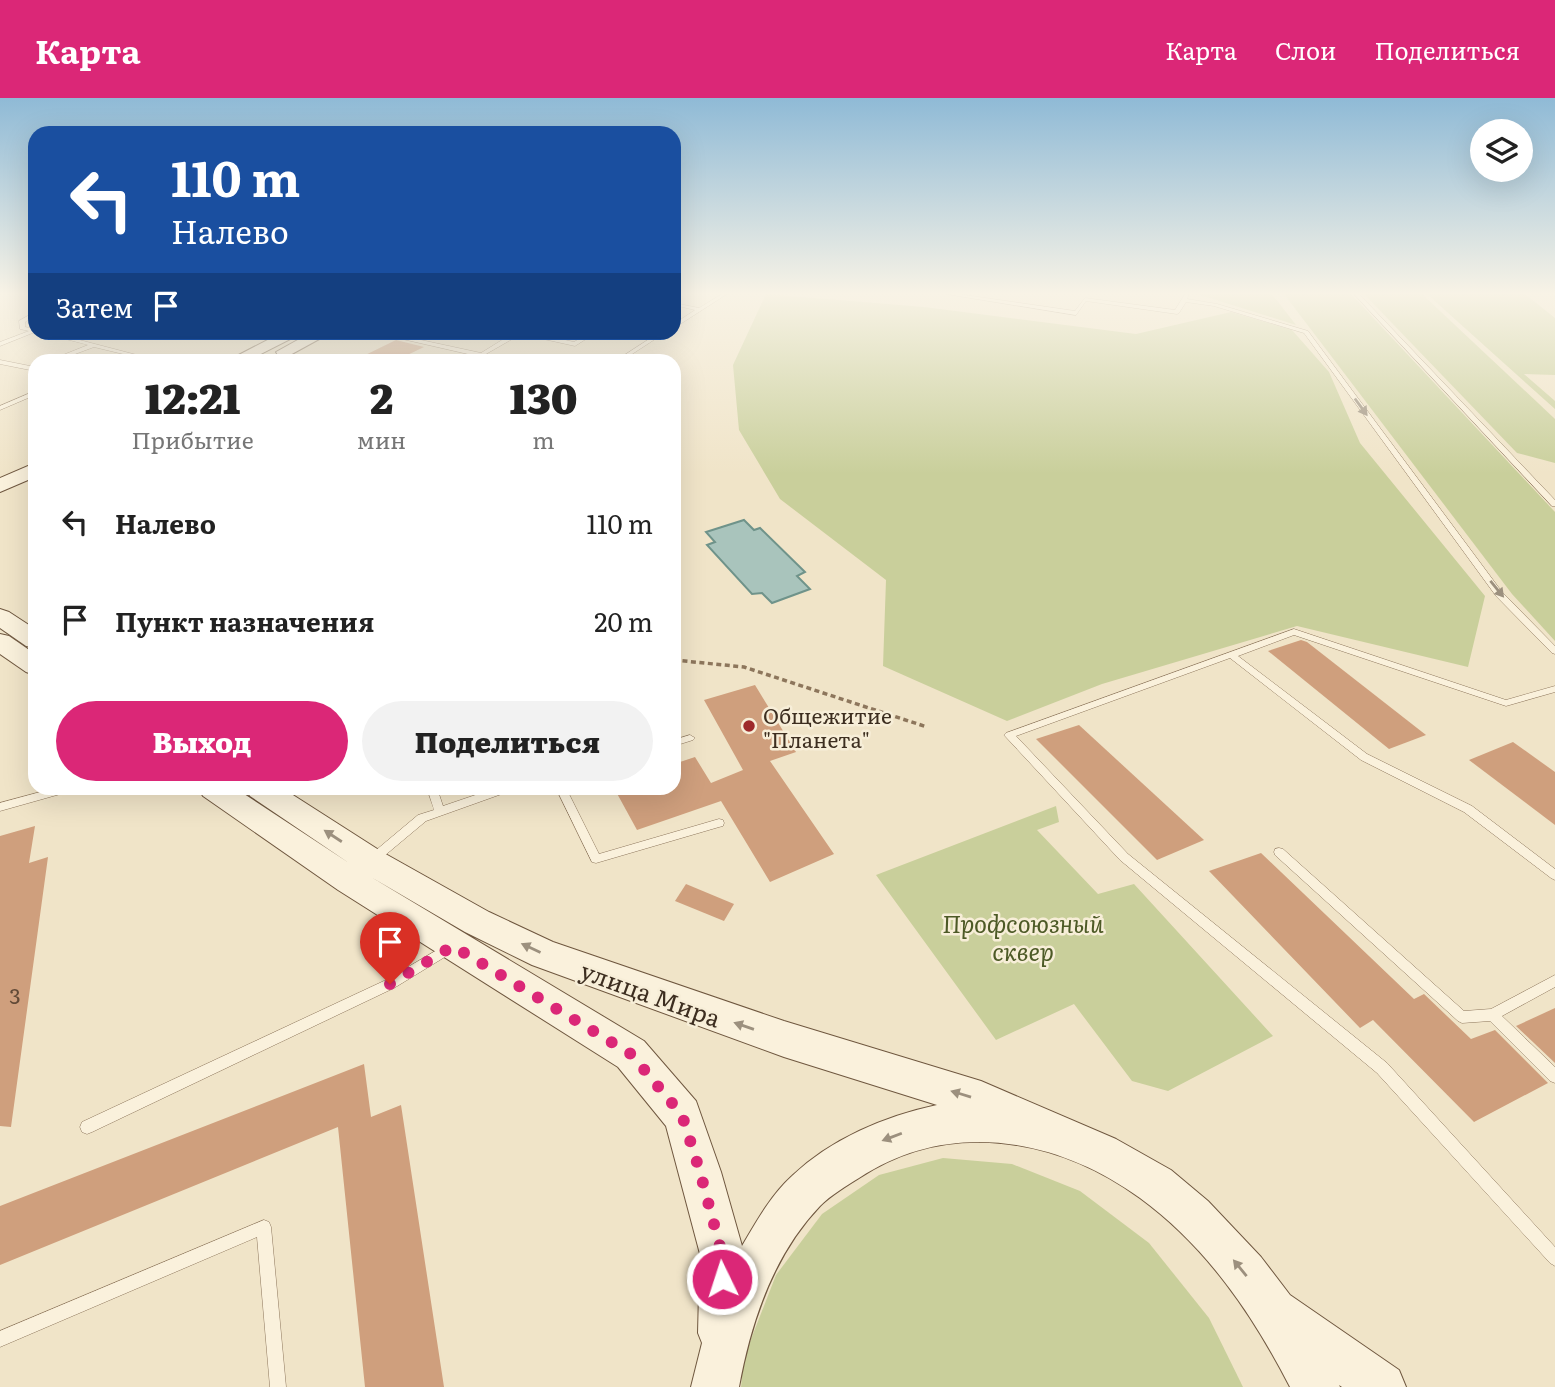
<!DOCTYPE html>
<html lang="ru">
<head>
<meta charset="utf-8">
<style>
	:root { --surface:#fff; --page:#f2f2f2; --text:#222; --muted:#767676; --accent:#db2777 }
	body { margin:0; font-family:Literata,serif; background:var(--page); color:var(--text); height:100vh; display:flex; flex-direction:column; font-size:26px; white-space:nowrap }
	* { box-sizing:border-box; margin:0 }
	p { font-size:23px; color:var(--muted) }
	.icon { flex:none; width:38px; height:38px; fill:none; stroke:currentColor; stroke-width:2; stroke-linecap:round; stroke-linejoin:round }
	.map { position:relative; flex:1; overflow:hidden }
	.side { position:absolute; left:28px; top:256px; width:653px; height:441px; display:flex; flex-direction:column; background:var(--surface); border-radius:21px; box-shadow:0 7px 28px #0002 }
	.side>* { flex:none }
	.guide { position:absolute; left:28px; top:28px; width:653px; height:214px; border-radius:21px; box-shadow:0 7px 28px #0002; background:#1a4fa0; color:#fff; overflow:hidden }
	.fabs { position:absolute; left:1470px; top:21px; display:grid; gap:14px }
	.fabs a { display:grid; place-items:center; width:63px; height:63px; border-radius:50%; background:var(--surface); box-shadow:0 7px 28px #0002; font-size:35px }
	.pin { position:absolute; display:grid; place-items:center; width:60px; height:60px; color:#fff; margin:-72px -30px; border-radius:50% 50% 50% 0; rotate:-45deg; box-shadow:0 0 7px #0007 }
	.pin .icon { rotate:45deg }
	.me { position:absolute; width:77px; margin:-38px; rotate:356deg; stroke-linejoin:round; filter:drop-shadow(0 0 5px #0008) }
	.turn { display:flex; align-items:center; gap:24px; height:147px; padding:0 28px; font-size:32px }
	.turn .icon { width:91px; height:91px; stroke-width:2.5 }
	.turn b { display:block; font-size:49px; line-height:60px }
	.then { display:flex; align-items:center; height:66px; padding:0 28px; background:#0003; gap:14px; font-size:26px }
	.eta { display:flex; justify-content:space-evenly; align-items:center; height:119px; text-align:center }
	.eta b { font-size:42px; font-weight:800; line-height:49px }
	.button { display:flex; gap:14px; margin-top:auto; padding:14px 28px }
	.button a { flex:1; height:80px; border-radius:42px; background:var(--accent); color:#fff; font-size:28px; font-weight:800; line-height:80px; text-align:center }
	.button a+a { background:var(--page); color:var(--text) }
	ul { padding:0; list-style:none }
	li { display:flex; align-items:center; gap:21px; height:98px; padding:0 28px }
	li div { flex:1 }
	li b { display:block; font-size:26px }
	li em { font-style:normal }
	header { display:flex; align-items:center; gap:42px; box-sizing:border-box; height:98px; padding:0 35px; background:var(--accent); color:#fff }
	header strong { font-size:33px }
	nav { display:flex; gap:38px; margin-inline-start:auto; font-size:24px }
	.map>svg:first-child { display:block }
	.green { fill:#c9cf9b }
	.water { fill:#a9c4bc; stroke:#6f938a; stroke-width:2 }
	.building { fill:#cf9f7d }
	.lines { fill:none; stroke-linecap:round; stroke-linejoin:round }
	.service-casing { stroke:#8d765c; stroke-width:1 }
	.secondary-casing { stroke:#6f573f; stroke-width:2 }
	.path { stroke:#8d765c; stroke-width:3.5; stroke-dasharray:5 3.5; stroke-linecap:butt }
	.service { fill:#faf1dc; fill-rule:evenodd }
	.secondary { fill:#faf1dc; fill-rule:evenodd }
	.oneway { fill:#9c907e }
	.route { stroke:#db2777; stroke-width:12; stroke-dasharray:0 21.6 }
	.poi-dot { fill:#9e2a2b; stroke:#f7eed8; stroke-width:2.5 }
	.labels { text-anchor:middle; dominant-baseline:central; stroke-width:5; stroke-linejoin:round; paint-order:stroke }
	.poi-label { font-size:21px; fill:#3d2e20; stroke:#f7eed8; text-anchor:start }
	.near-number-label { font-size:21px; fill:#624a37 }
	.near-park-label { font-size:24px; font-style:italic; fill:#4d5a26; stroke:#f7eed8 }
	.near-street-label { font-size:24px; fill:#3d2e20; stroke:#f7eed8 }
</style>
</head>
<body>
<header>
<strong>Карта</strong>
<nav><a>Карта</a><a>Слои</a><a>Поделиться</a></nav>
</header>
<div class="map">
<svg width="1555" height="1289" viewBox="0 0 1555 1289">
	<rect width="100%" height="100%" fill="#f0e4c8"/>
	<!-- green -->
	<g class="green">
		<path d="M766,196L924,209L1136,236L1231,214L1292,232L1329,274L1360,345L1485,498L1468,569L1297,528L1102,586L1007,623L883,568L886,482L780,401L739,332L733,267Z"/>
		<path d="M1196,196H1272L1296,227L1210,200Z"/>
		<path d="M1284,196H1351L1555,414V543L1512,496Z"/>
		<path d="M1364,196H1422L1555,321V365L1517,355Z"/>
		<path d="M1427,196H1525L1555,220V277L1524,276L1555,303V311Z"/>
		<path d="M1056,708L1059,724L1037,732L1098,796L1134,786L1273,938L1168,993L1132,983L1074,906L996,942L876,777Z"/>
		<path d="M943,1060L1012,1066L1080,1093L1149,1145L1209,1220L1243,1289H741L744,1259L776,1177L822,1116L879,1077Z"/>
	</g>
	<!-- water -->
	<path class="water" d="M744,422L754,432L760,430L805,474L797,478L810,491L772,505L762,495L752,496L707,447L715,444L706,434Z"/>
	<!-- building -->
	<g class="building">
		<path d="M396,242L424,249L397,262H355Z"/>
		<path d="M1301,542L1307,544L1426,637L1389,651L1268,553Z"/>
		<path d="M755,587L796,654L770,663L834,756L770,784L721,703L637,732L614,690H674V666L695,659L711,685L743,672L704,602Z"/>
		<path d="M1079,627L1204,742L1157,762L1036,641Z"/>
		<path d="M1513,644L1555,674V727L1469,662Z"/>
		<path d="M35,728L29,765L48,759L11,1029L0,1028V738Z"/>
		<path d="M1261,755L1414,901L1424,896L1471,941L1495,932L1548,985L1474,1024L1373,922L1360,930L1209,773Z"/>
		<path d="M686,786L734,806L724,823L675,803Z"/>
		<path d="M1555,910V965L1516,928Z"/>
		<path d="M364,966L371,1019L401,1007L444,1289H365L338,1029L0,1167V1108Z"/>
	</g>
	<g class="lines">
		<defs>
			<g id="service">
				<path d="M722,196H727L674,230V226L695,212L674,207V205L699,210Z"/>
				<path d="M946,196H958L1075,213L1085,200L1175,212L1185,196H1189L1187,201L1217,206L1308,233L1502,494L1555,548V556L1552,555L1496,498L1304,235L1214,208L1186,204L1179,215L1177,216L1086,203L1076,217Z"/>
				<path d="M1354,196H1359L1555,402V408H1552Z"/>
				<path d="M35,214V218L25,224V229L35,231V234L0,248V244L29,233L20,231L19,223Z"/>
				<path d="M39,234H49L156,262H148L94,249L59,262H53V261L88,247Z"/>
				<path d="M372,234H384L481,255L515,234H530L574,244L590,234H597L575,248L521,236L486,256L508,261V262L481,259Z"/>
				<path d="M660,234H666L623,262H617Z"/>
				<path d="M0,262L35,269V273L0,266Z"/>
				<path d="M35,293V297L0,312V308Z"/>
				<path d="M1294,531L1506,602L1555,588V594L1506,608L1294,537L1238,558L1367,656L1472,708L1555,771V782L1551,780L1464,714L1361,662L1230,560L1016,638L1128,756L1387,965L1555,1149V1168L1550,1165L1377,975L1120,762L1004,637L1006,635Z"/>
				<path d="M690,637L695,640L693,642L674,648V642Z"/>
				<path d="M55,690H72L71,693L0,713V705Z"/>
				<path d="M427,690H437L443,708L496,690H511L510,693L426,723L377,764L373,765L369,764L368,761L369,758L418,717L434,712Z"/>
				<path d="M556,690H566L599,756L719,721L723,722L724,725L723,728L719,729L596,765L592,764Z"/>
				<path d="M1279,750L1283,751L1464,913L1491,911L1555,877V889L1502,918L1555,969V985L1550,983L1490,923L1462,925L1458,923L1275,757L1274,754L1275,751Z"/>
				<path d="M449,845L453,846L455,850L453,854L394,890L92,1034L87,1036L82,1034L80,1029L82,1024L386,882Z"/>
				<path d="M264,1122L269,1124L271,1129L286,1289H270L257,1139L0,1249V1233Z"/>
			</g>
			<g id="secondary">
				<path d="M283,234H304L249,262H229Z"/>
				<path d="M312,234H332L290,257H278L276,254Z"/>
				<path d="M35,365V379L0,394V380Z"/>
				<path d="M0,511L9,514L35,531V550L26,548L0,530Z"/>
				<path d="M0,536L9,538L35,556V577L26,574L0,556Z"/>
				<path d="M198,690H235L349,765L250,698L245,690H282L382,754L489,814L553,844L784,923L981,983L1116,1041L1171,1072L1208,1103L1261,1159L1290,1197L1399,1272L1406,1289H1342L1339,1287L1340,1289H1290C1253,1217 1207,1149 1140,1100C1056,1039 948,1021 859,1080C846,1088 831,1097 820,1108C773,1157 751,1224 739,1289H691L702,1245L698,1235L700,1156L666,1028L618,969L338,792L203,698ZM371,779L465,834L532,867L784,959L937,1007C885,1018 831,1041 792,1078C771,1097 756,1124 742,1148L721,1074L696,1003L644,943Z"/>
			</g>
		</defs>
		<!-- service casing -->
		<use href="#service" class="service-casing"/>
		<!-- secondary casing -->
		<use href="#secondary" class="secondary-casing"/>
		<!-- path -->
		<path class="path" d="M674,562L744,569L927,629"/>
		<!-- service -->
		<use href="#service" class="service"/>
		<!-- secondary -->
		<use href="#secondary" class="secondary"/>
	</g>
	<!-- one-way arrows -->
	<defs><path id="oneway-solid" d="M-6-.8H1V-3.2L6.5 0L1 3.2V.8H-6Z" transform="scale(1.75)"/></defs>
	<g class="oneway">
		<use href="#oneway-solid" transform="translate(1361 309) rotate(54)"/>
		<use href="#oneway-solid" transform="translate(1497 491) rotate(51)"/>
		<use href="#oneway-solid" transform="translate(333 738) rotate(-147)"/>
		<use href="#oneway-solid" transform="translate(531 850) rotate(-155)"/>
		<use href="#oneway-solid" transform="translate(744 928) rotate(-161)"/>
		<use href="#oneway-solid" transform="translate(961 996) rotate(-163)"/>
		<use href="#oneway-solid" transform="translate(892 1039) rotate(159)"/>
		<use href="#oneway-solid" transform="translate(1240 1170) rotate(-129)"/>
	</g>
	<!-- sky -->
	<linearGradient id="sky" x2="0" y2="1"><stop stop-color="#8fbad6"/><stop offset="0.52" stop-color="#f8f3e6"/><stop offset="1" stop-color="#f8f3e6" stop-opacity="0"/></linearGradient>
	<rect width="1555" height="376" fill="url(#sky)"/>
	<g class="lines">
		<!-- route -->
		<path class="route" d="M390,886L453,848L631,956L682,1017L700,1074L722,1156V1181"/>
	</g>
	<!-- markers -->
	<circle class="poi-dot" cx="749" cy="628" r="7"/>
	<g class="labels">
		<!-- poi labels -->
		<g class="poi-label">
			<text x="763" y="616">Общежитие<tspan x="763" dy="24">"Планета"</tspan></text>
		</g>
		<!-- near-number labels -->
		<g class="near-number-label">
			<text x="15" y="896">3</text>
		</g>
		<!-- near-park labels -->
		<g class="near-park-label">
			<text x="1023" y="824">Профсоюзный<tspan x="1023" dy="28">сквер</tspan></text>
		</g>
		<!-- near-street labels -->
		<g class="near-street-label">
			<text transform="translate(651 895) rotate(20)">улица Мира</text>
		</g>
	</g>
</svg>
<div class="fabs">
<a><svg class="icon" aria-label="layers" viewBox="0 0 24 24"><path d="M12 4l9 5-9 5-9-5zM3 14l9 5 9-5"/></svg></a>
</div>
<div class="pin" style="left:390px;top:886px;background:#d93025"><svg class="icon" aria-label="arrive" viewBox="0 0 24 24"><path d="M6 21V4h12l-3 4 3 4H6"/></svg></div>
<svg class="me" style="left:722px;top:1181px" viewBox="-20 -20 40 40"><circle r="17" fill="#db2777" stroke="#fff" stroke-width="3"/><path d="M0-11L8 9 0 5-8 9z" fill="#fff"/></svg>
<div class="guide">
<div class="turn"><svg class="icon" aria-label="left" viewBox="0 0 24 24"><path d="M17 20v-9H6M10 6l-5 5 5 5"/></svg><div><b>110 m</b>Налево</div></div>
<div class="then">Затем<svg class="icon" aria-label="arrive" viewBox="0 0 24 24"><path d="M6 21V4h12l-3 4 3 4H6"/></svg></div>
</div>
<section class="side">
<div class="eta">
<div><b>12:21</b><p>Прибытие</p></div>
<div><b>2</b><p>мин</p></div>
<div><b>130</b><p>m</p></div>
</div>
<ul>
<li><svg class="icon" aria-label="left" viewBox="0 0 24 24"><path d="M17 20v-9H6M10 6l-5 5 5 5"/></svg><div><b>Налево</b></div><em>110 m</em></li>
<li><svg class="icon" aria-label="arrive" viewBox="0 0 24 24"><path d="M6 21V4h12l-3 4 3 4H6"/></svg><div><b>Пункт назначения</b></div><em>20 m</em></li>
</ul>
<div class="button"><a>Выход</a><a>Поделиться</a></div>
</section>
</div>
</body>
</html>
